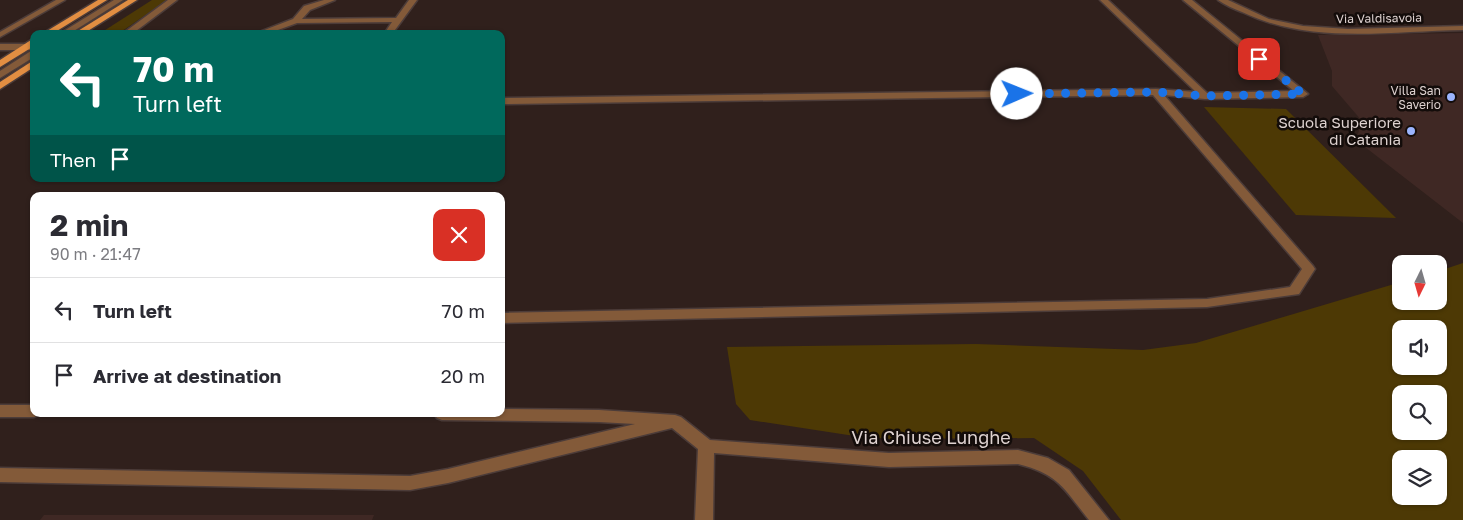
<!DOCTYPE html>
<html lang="en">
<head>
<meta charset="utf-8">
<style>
	:root { --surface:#fff; --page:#f2f2f3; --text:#2b2b33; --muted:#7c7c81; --line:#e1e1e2 }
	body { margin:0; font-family:"Golos Text",sans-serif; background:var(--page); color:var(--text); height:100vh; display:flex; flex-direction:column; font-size:19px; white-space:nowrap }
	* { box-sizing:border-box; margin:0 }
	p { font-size:16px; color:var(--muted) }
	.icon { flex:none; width:28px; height:28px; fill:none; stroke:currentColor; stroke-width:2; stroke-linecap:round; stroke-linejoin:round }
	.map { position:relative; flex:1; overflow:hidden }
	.sheet { position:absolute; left:30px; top:192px; width:475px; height:225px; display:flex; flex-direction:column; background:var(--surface); border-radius:10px; box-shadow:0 1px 4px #0004 }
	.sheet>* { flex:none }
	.hud { position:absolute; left:30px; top:30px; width:475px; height:152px; border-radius:10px; box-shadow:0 1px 4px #0004; background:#00695c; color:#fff; overflow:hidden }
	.needle { width:32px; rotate:185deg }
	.buttons { position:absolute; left:1392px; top:255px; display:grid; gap:10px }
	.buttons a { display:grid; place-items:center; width:55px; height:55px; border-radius:10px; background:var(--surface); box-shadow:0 1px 4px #0004; font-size:25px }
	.pin { position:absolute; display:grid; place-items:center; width:42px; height:42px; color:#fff; margin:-21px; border-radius:10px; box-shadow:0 2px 8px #0006 }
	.me { position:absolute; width:55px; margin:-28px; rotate:89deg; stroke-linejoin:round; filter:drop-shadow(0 0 4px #0008) }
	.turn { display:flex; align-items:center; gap:18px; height:105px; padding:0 20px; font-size:22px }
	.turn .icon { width:65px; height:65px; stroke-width:2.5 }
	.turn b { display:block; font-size:35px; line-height:42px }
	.then { display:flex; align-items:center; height:48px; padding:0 20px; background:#0003; gap:10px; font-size:19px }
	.round { display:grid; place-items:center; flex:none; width:52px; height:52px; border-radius:10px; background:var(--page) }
	.overview { display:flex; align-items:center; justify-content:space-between; height:85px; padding:0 20px }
	h1 { font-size:30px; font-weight:700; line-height:38px }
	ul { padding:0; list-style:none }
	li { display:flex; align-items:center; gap:15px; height:65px; padding:0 20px; border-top:1px solid var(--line) }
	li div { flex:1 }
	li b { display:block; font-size:19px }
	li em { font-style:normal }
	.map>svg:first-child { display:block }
	.built { fill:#3f2824 }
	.green { fill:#4d3905; fill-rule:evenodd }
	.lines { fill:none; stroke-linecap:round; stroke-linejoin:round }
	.minor-casing { stroke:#4c3c39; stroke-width:3 }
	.major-casing { stroke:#4c3c39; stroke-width:3 }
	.minor { fill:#835a39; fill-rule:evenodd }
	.major { fill:#e28e42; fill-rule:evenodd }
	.route { stroke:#1a73e8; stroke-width:9; stroke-dasharray:0 16.2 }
	.poi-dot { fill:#9bb4fd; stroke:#130c0a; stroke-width:2 }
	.labels { text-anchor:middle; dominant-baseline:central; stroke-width:5; stroke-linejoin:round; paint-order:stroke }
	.far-street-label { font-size:12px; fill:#ded2d0; stroke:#130c0a }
	.far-poi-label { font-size:12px; fill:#ded2d0; stroke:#130c0a; text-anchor:end }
	.poi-label { font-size:15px; fill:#ded2d0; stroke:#130c0a; text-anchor:end }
	.near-street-label { font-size:18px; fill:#ded2d0; stroke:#130c0a }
</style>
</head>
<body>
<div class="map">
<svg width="1463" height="520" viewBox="0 0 1463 520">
	<rect width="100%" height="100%" fill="#30201c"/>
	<!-- built -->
	<g class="built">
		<path d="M1463,33V223L1356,140L1362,121L1332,86V71L1318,35Z"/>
		<path d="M44,515H374L372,520H40Z"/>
	</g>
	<!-- green -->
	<g class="green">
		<path d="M152,0H167L118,34H99Z"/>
		<path d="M1204,107L1286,109L1396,218L1296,215Z"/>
		<path d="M1463,263V520H1121L1083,471L1034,438L890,439L848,435L750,420L736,404L727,347L976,344L1143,350L1196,343L1401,282V301H1439V271ZM1401,329H1439V366H1401ZM1401,394H1439V431H1401ZM1401,459H1439V496H1401Z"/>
	</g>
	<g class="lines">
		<defs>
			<g id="minor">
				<path d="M56,0H65L0,37V32Z"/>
				<path d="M114,0H123L69,34H59Z"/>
				<path d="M168,0H177L132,34H122Z"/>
				<path d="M324,0H335L310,10L302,19L396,18L409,0H417L392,34H384L392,22L297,23L267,34H254L293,19L304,6Z"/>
				<path d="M1100,0H1108L1207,93L1294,91L1183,0H1192L1308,94L1303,97L1205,99L1164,95L1313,266L1315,269L1299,294L1207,307L501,323V313L1207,299L1290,287L1302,269L1153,95L501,104V98L1156,89L1196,92Z"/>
				<path d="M1218,0H1228L1269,19L1303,26L1348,29L1463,26V30C1389,31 1311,45 1242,12C1234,9 1225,5 1218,0Z"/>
				<rect x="0" y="44" width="34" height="6"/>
				<path d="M31,51H34V57L0,78V71Z"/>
				<path d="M0,405H34V414H40L34,417H0Z"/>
				<path d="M501,409L599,410L675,415L681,417L710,440L889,453L1018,450L1048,458L1069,470L1109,520H1089C1064,489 1059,474 1018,464L889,467L714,453L713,520H695L698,449L672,428L448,483L410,490L0,482V468L410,476L448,469L635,424L599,422L442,420L437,418L434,414H501Z"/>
			</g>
			<g id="major">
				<path d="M98,0H107L52,34H42Z"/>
				<path d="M128,0H137L83,34H73Z"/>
				<path d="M31,40H34V46L0,67V60Z"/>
				<path d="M34,60V67L0,89V82Z"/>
			</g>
		</defs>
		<!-- minor casing -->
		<use href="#minor" class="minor-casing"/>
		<!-- major casing -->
		<use href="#major" class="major-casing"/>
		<!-- minor -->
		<use href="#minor" class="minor"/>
		<!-- major -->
		<use href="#major" class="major"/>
	</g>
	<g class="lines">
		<!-- route -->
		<path class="route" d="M1017,94L1156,92L1205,96L1303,94L1259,59"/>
	</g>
	<!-- markers -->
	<g class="poi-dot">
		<circle cx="1451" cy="97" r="5"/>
		<circle cx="1411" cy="131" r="5"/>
	</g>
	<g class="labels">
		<!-- far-street labels -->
		<g class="far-street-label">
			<text transform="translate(1379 18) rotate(-1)">Via Valdisavoia</text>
		</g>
		<!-- far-poi labels -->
		<g class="far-poi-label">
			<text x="1441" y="90">Villa San<tspan x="1441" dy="14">Saverio</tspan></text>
		</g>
		<!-- poi labels -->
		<g class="poi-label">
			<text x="1401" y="122">Scuola Superiore<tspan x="1401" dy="17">di Catania</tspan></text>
		</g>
		<!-- near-street labels -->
		<g class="near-street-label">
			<text x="931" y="437">Via Chiuse Lunghe</text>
		</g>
	</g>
</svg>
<div class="buttons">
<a><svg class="needle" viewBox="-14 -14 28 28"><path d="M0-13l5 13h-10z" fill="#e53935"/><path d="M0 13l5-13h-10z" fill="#7c7c81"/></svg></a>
<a><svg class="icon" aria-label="sound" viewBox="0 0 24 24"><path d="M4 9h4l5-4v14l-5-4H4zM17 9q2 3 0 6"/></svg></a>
<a><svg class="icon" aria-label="search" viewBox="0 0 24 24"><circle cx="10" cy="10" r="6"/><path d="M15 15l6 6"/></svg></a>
<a><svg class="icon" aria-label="layers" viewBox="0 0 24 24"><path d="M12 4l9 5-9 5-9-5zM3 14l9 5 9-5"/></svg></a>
</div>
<div class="pin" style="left:1259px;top:59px;background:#d93025"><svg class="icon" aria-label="arrive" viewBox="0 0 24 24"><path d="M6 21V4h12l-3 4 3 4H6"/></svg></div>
<svg class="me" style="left:1017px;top:94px" viewBox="-20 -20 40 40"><circle r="19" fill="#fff"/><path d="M0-13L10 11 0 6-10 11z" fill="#1a73e8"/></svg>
<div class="hud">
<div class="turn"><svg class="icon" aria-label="left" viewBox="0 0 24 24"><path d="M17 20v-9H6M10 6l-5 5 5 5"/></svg><div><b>70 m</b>Turn left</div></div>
<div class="then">Then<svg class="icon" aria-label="arrive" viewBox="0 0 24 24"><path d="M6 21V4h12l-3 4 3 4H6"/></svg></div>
</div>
<section class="sheet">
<div class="overview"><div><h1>2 min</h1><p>90 m · 21:47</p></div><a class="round" style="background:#d93025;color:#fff"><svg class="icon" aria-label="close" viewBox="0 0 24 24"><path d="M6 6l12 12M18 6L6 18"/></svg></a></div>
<ul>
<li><svg class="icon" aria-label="left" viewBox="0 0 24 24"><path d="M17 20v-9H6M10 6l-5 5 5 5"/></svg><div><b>Turn left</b></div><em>70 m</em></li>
<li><svg class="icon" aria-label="arrive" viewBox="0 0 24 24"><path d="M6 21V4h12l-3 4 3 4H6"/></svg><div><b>Arrive at destination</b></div><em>20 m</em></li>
</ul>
</section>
</div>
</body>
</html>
